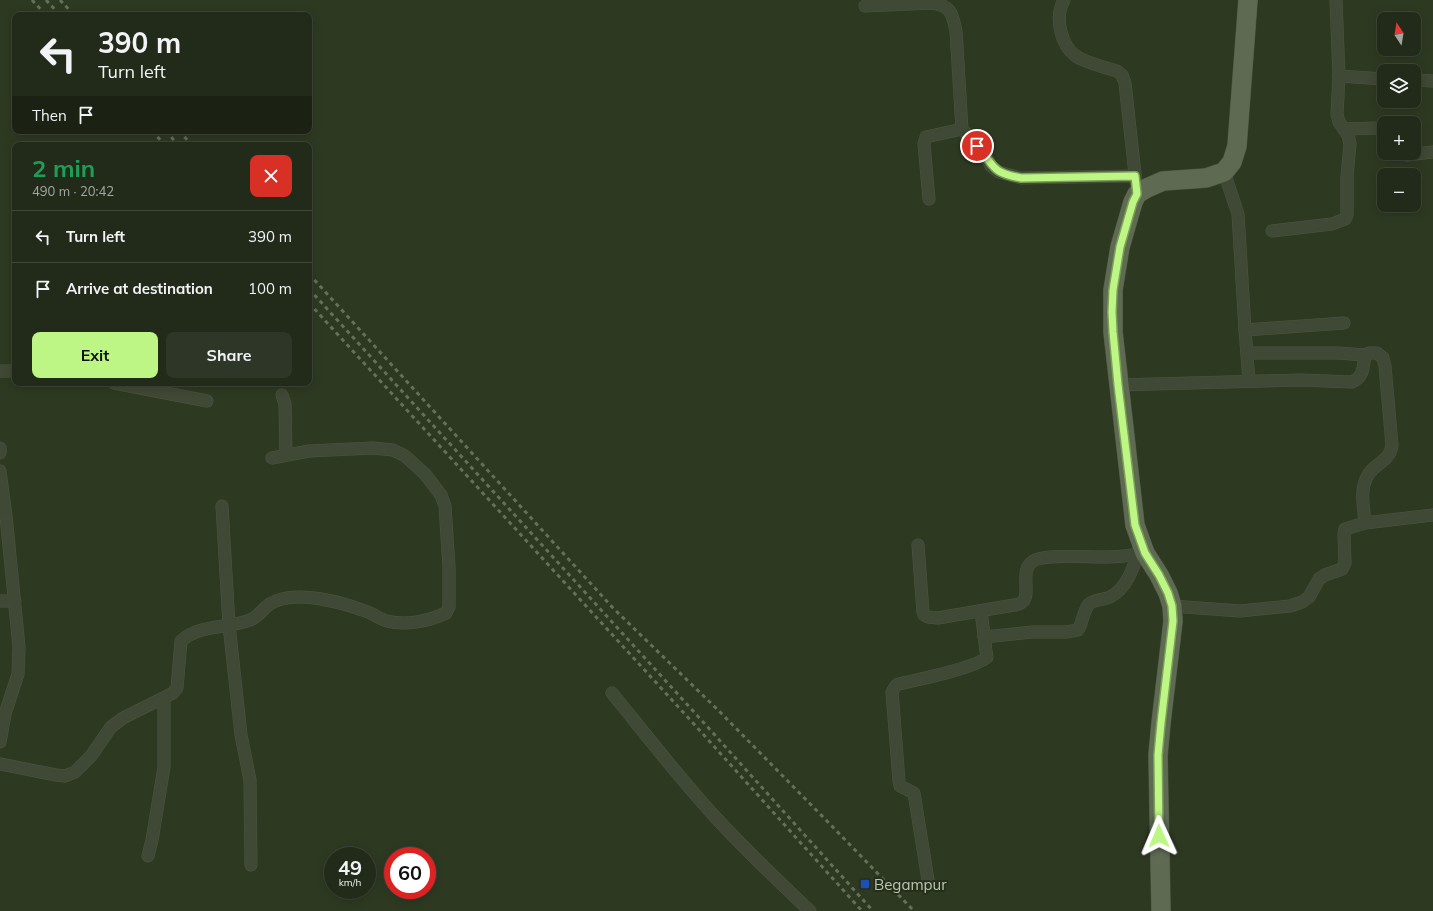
<!DOCTYPE html>
<html lang="en">
<head>
<meta charset="utf-8">
<style>
	:root { --surface:#222b1a; --page:#2e3727; --text:#f1f3f6; --muted:#a2a7a2; --line:#3f4739; --accent:#bdf684 }
	body { margin:0; font-family:Mulish,sans-serif; background:var(--page); color:var(--text); height:100vh; display:flex; flex-direction:column; font-size:15px; white-space:nowrap }
	* { box-sizing:border-box; margin:0 }
	p { font-size:13px; color:var(--muted) }
	.icon { flex:none; width:22px; height:22px; fill:none; stroke:currentColor; stroke-width:2; stroke-linecap:round; stroke-linejoin:round }
	.map { position:relative; flex:1; overflow:hidden }
	.side { position:absolute; left:12px; top:142px; width:300px; height:244px; display:flex; flex-direction:column; background:var(--surface); border-radius:8px; box-shadow:0 2px 10px #0003,0 0 0 1px var(--line) }
	.side>* { flex:none }
	.guide { position:absolute; left:12px; top:12px; width:300px; height:122px; border-radius:8px; box-shadow:0 2px 10px #0003,0 0 0 1px var(--line); background:#222b1a; color:var(--text); overflow:hidden }
	.needle { width:26px; rotate:348deg }
	.tools { position:absolute; left:1377px; top:12px; display:grid; gap:8px }
	.tools a { display:grid; place-items:center; width:44px; height:44px; border-radius:8px; background:var(--surface); box-shadow:0 2px 10px #0003,0 0 0 1px var(--line); font-size:20px }
	.speed { position:absolute; left:324px; top:847px; display:flex; gap:8px; font-size:20px; font-weight:700; text-align:center }
	.speed>* { display:grid; place-content:center; width:52px; height:52px; border-radius:50%; background:var(--surface); box-shadow:0 2px 10px #0003,0 0 0 1px var(--line); line-height:1 }
	.speed small { font-size:10px; font-weight:400 }
	.speed .limit { border:6px solid #d22; background:#fff; color:#111 }
	.pin { position:absolute; display:grid; place-items:center; width:34px; height:34px; color:#fff; margin:-17px; border:2px solid #fff; border-radius:50%; box-shadow:0 1px 4px #0007 }
	.me { position:absolute; width:44px; margin:-22px; rotate:359deg; stroke-linejoin:round; filter:drop-shadow(0 0 3px #0008) }
	.turn { display:flex; align-items:center; gap:14px; height:84px; padding:0 20px; font-size:18px }
	.turn .icon { width:52px; height:52px; stroke-width:2.5 }
	.turn b { display:block; font-size:28px; line-height:34px }
	.then { display:flex; align-items:center; height:38px; padding:0 20px; background:#0003; gap:8px; font-size:15px }
	.round { display:grid; place-items:center; flex:none; width:42px; height:42px; border-radius:8px; background:var(--page) }
	.overview { display:flex; align-items:center; justify-content:space-between; height:68px; padding:0 20px }
	h1 { font-size:24px; font-weight:700; line-height:30px; color:#1e9e55 }
	.primary-button { display:flex; gap:8px; margin-top:auto; padding:8px 20px }
	.primary-button a { flex:1; height:46px; border-radius:8px; background:var(--accent); color:#111; font-size:16px; font-weight:700; line-height:46px; text-align:center }
	.primary-button a+a { background:var(--page); color:var(--text) }
	ul { padding:0; list-style:none }
	li { display:flex; align-items:center; gap:12px; height:52px; padding:0 20px; border-top:1px solid var(--line) }
	li div { flex:1 }
	li b { display:block; font-size:15px }
	li em { font-style:normal }
	.map>svg:first-child { display:block }
	.lines { fill:none; stroke-linecap:round; stroke-linejoin:round }
	.street-casing { stroke:#4c5641; stroke-width:13 }
	.primary-casing { stroke:#4c5641; stroke-width:20 }
	.street { stroke:#404935; stroke-width:12 }
	.primary { stroke:#5f6a53; stroke-width:19 }
	.rail { stroke:#647157; stroke-width:3; stroke-dasharray:4 4; stroke-linecap:butt }
	.route-casing { stroke:#7ba056; stroke-width:10 }
	.route { stroke:#bdf684; stroke-width:7 }
	.transit-dot { fill:#1a4fb4; stroke:#252e1b; stroke-width:1.5 }
	.labels { text-anchor:middle; dominant-baseline:central; stroke-width:4; stroke-linejoin:round; paint-order:stroke }
	.poi-label { font-size:15px; fill:#bbc6b0; stroke:#252e1b; text-anchor:start }
</style>
</head>
<body>
<div class="map">
<svg width="1433" height="911" viewBox="0 0 1433 911">
	<rect width="100%" height="100%" fill="#2e3922"/>
	<g class="lines">
		<defs>
			<g id="street">
				<path d="M1064,0C1054,18 1061,48 1079,58C1089,63 1106,68 1117,71L1122,75L1125,83L1136,183"/>
				<path d="M865,6L932,3C952,6 952,14 956,31L962,129L984,153L991,166L999,172L1021,178L1135,176"/>
				<path d="M1339,76L1384,79"/>
				<path d="M1414,80L1433,81"/>
				<path d="M1344,129L1377,128L1384,129"/>
				<path d="M1404,153L1407,155L1433,152"/>
				<path d="M1224,172L1238,214L1245,330L1249,381"/>
				<path d="M929,199L924,144L926,137L962,129"/>
				<path d="M1272,231L1332,224L1345,219L1347,215V176L1350,144L1348,135L1339,122L1337,114L1339,76L1336,0"/>
				<path d="M1245,330L1344,323"/>
				<path d="M1247,353H1338L1365,355"/>
				<path d="M0,371H15"/>
				<path d="M114,383L207,401"/>
				<path d="M1118,385L1301,380L1352,382C1364,377 1363,367 1365,355L1369,353H1377L1383,358L1385,366L1392,445C1390,463 1371,464 1366,479C1360,492 1364,509 1365,523"/>
				<path d="M282,395L285,404L286,455"/>
				<path d="M0,448V453"/>
				<path d="M0,471L6,516L19,647L18,674L5,714L0,742"/>
				<path d="M222,506L229,625L241,735L250,780L251,865"/>
				<path d="M918,545L923,612L924,615L928,617L938,618L1014,605C1017,605 1020,604 1022,602C1032,595 1019,571 1032,562C1042,553 1093,558 1108,557C1121,557 1133,555 1145,553"/>
				<path d="M0,601H15"/>
				<path d="M1172,606L1240,611L1290,606L1302,602L1309,597L1319,579L1325,575L1342,569L1345,563L1344,534L1345,529L1365,523L1433,515"/>
				<path d="M984,637L1032,632H1066L1078,630C1083,622 1083,611 1089,604C1094,599 1104,600 1110,597C1126,589 1133,569 1138,554"/>
				<path d="M612,693C647,736 680,779 717,819C747,851 778,881 810,911"/>
				<path d="M0,764L56,775L65,776L75,772L91,756L111,727L123,718L173,693L177,688L181,641C200,624 227,629 250,620C263,615 263,603 282,599C304,593 341,602 362,610C371,612 379,619 387,621C406,626 429,621 446,613L449,607V567L445,506L441,495L425,474L405,456L393,450L373,448L309,451L272,458"/>
				<path d="M148,856L152,840L164,767V698"/>
				<path d="M928,880L914,793L900,786L899,781L892,692L895,687L898,684C916,680 976,668 987,657L986,651L981,611"/>
			</g>
			<path id="primary" d="M1161,911L1158,755L1161,723L1173,621L1172,606L1168,593L1159,575L1145,553L1135,525L1113,332V290L1120,247L1133,202L1137,194L1147,188L1163,181L1206,178L1224,172L1232,162L1237,146L1248,0"/>
		</defs>
		<!-- street casing -->
		<use href="#street" class="street-casing"/>
		<!-- primary casing -->
		<use href="#primary" class="primary-casing"/>
		<!-- street -->
		<use href="#street" class="street"/>
		<!-- primary -->
		<use href="#primary" class="primary"/>
		<!-- rail -->
		<g class="rail">
			<path d="M32,0L46,15"/>
			<path d="M46,0L60,15"/>
			<path d="M60,0L74,15"/>
			<path d="M152,131L165,145"/>
			<path d="M166,131L178,145"/>
			<path d="M179,131L192,145"/>
			<path d="M309,274L613,608L719,711L825,819L914,911"/>
			<path d="M309,289L704,723L873,911"/>
			<path d="M309,303L693,723L862,911"/>
		</g>
	</g>
	<g class="lines">
		<defs>
			<path id="route" d="M977,146C996,167 990,172 1021,178L1135,176L1137,194L1133,202L1120,247L1113,290L1112,312L1113,332L1118,385L1135,525L1145,553L1159,575L1168,593L1172,606L1173,621L1161,723L1158,755L1159,836"/>
		</defs>
		<!-- route casing -->
		<use href="#route" class="route-casing"/>
		<!-- route -->
		<use href="#route" class="route"/>
	</g>
	<!-- markers -->
	<rect class="transit-dot" x="860" y="879" width="10" height="10" rx="2"/>
	<g class="labels">
		<!-- poi labels -->
		<g class="poi-label">
			<text x="874" y="884">Begampur</text>
		</g>
	</g>
</svg>
<div class="tools">
<a><svg class="needle" viewBox="-14 -14 28 28"><path d="M0-13l5 13h-10z" fill="#e53935"/><path d="M0 13l5-13h-10z" fill="#a2a7a2"/></svg></a>
<a><svg class="icon" aria-label="layers" viewBox="0 0 24 24"><path d="M12 4l9 5-9 5-9-5zM3 14l9 5 9-5"/></svg></a>
<a>+</a>
<a>−</a>
</div>
<div class="speed"><div>49<small>km/h</small></div><div class="limit">60</div></div>
<div class="pin" style="left:977px;top:146px;background:#d93025"><svg class="icon" aria-label="arrive" viewBox="0 0 24 24"><path d="M6 21V4h12l-3 4 3 4H6"/></svg></div>
<svg class="me" style="left:1159px;top:836px" viewBox="-20 -20 40 40"><path d="M0-17L14 15 0 8-14 15z" fill="#bdf684" stroke="#fff" stroke-width="4"/></svg>
<div class="guide">
<div class="turn"><svg class="icon" aria-label="left" viewBox="0 0 24 24"><path d="M17 20v-9H6M10 6l-5 5 5 5"/></svg><div><b>390 m</b>Turn left</div></div>
<div class="then">Then<svg class="icon" aria-label="arrive" viewBox="0 0 24 24"><path d="M6 21V4h12l-3 4 3 4H6"/></svg></div>
</div>
<section class="side">
<div class="overview"><div><h1>2 min</h1><p>490 m · 20:42</p></div><a class="round" style="background:#d93025;color:#fff"><svg class="icon" aria-label="close" viewBox="0 0 24 24"><path d="M6 6l12 12M18 6L6 18"/></svg></a></div>
<ul>
<li><svg class="icon" aria-label="left" viewBox="0 0 24 24"><path d="M17 20v-9H6M10 6l-5 5 5 5"/></svg><div><b>Turn left</b></div><em>390 m</em></li>
<li><svg class="icon" aria-label="arrive" viewBox="0 0 24 24"><path d="M6 21V4h12l-3 4 3 4H6"/></svg><div><b>Arrive at destination</b></div><em>100 m</em></li>
</ul>
<div class="primary-button"><a>Exit</a><a>Share</a></div>
</section>
</div>
</body>
</html>
